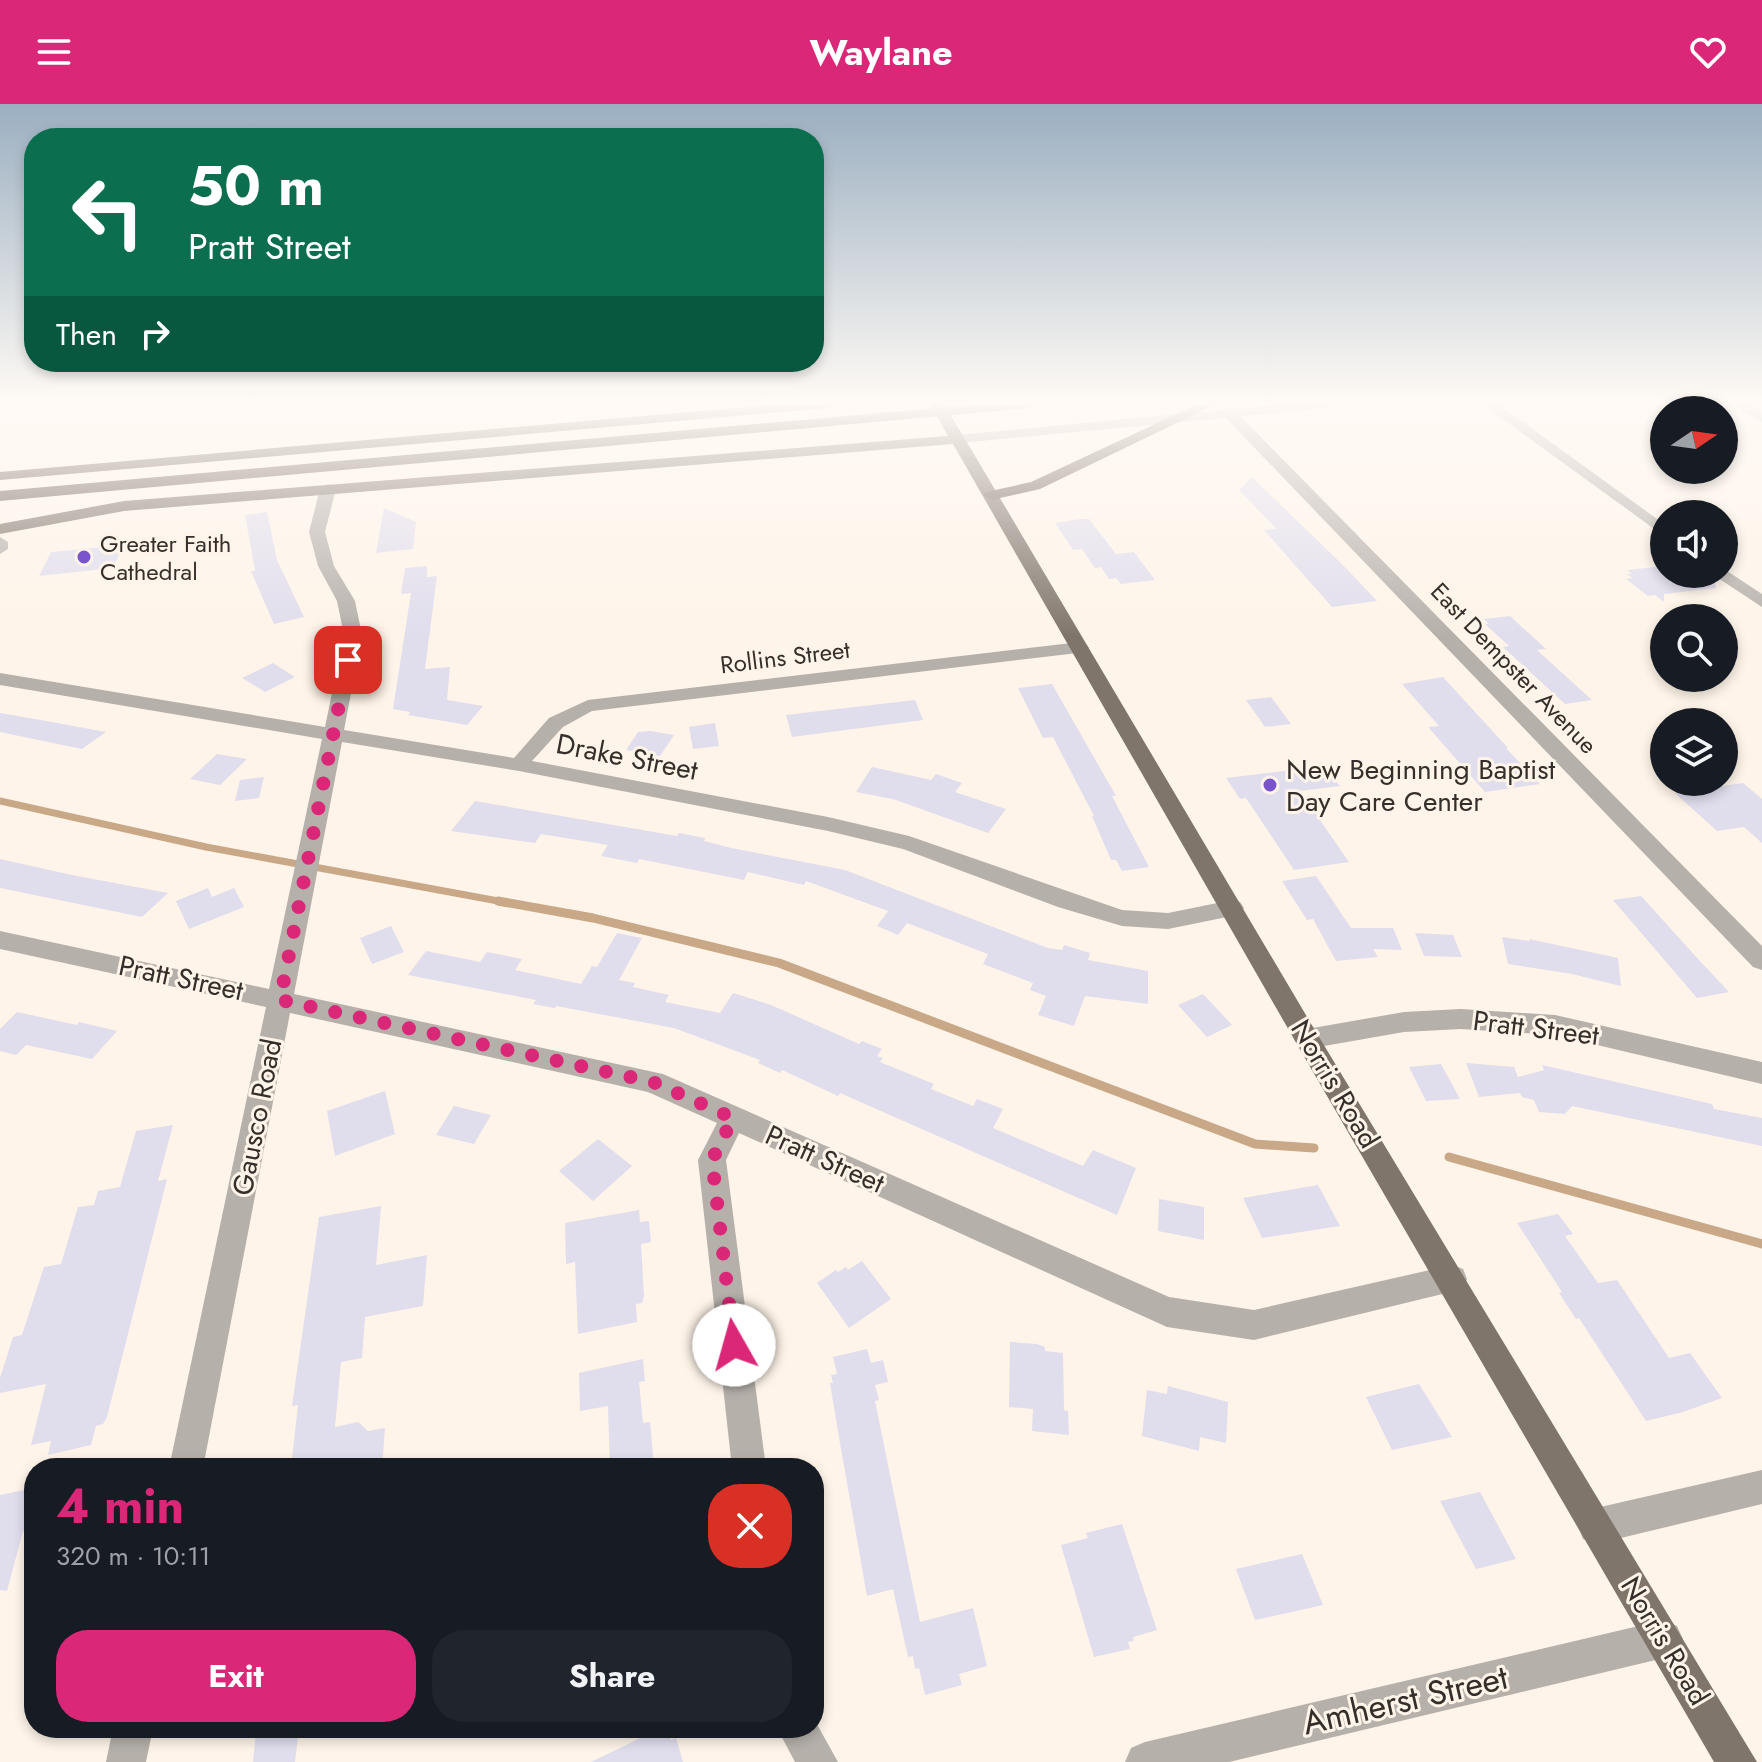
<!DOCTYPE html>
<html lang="en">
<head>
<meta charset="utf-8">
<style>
	:root { --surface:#171b24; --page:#20242c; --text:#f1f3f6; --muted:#9ea1a6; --accent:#db2777 }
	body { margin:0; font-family:Jost,sans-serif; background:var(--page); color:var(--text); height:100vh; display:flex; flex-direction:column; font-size:30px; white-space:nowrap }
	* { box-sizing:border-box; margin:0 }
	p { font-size:26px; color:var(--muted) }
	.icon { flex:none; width:44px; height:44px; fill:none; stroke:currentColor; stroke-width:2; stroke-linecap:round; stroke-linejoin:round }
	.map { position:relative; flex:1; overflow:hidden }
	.drawer { position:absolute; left:24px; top:1354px; width:800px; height:280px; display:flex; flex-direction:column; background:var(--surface); border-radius:32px; box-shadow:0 4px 12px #0003 }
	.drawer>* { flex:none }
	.hud { position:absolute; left:24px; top:24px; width:800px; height:244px; border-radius:32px; box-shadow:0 4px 12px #0003; background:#0b6e4f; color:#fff; overflow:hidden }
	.needle { width:52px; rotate:77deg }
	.fabs { position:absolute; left:1650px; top:292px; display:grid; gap:16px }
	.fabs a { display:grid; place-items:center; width:88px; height:88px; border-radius:50%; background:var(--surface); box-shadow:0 4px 12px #0003; font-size:40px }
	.pin { position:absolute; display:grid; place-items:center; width:68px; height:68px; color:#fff; margin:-34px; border-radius:16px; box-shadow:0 4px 12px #0006 }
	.me { position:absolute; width:88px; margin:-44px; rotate:353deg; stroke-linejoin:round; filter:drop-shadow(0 0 6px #0008) }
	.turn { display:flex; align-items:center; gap:28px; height:168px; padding:0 32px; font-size:36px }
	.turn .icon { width:104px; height:104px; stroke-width:2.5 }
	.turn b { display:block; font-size:56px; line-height:68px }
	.then { display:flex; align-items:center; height:76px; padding:0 32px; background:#0003; gap:16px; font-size:30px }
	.round { display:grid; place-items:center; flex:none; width:84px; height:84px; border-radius:32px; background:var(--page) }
	.headline { display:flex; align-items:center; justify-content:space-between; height:136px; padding:0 32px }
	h1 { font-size:48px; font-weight:700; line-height:60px; color:var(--accent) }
	.primary-button { display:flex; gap:16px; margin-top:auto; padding:16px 32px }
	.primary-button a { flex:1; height:92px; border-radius:32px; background:var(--accent); color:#fff; font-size:32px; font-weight:700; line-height:92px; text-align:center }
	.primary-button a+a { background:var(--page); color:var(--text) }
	header { display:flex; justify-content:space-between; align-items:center; height:104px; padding:0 32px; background:var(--accent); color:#fff; font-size:36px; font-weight:700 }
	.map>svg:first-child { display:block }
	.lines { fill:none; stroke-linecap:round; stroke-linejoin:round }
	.stream-far1 { stroke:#c8a886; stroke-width:7 }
	.stream { stroke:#c8a886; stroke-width:9 }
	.building { fill:#e0dded }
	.minor { fill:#b5b0aa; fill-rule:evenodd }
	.major { fill:#7f756b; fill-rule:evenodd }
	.highway { fill:#6c6155; fill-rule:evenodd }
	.route { stroke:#db2777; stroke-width:14; stroke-dasharray:0 25.2 }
	.poi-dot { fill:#7954cd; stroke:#fef4e9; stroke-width:3 }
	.labels { text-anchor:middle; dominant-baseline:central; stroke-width:6; stroke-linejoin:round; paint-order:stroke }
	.far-poi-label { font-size:24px; fill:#342f2a; stroke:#fef4e9; text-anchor:start }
	.far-street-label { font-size:24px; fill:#342f2a; stroke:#fef4e9 }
	.street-label { font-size:28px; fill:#342f2a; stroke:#fef4e9 }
	.poi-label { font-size:28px; fill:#342f2a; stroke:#fef4e9; text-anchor:start }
	.near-street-label { font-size:34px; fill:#342f2a; stroke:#fef4e9 }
</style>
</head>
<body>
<header><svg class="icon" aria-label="menu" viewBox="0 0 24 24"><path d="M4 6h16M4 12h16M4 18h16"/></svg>Waylane<svg class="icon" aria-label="heart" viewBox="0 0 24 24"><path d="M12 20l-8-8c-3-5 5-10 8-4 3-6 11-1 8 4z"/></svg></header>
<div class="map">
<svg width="1762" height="1658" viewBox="0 0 1762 1658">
	<rect width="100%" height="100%" fill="#fef4e9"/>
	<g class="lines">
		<!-- stream-far1 -->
		<path class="stream-far1" d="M0,697L206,743L509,799"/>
		<!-- stream -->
		<g class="stream">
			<path d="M498,797L593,814L779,859L1255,1040L1314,1044"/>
			<path d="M1449,1053L1762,1140"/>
		</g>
	</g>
	<!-- building -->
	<g class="building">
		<path d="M1252,373L1346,464L1377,497L1332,503L1264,426L1277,425L1239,386Z"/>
		<path d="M384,404L416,418L413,445L376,449Z"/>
		<path d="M267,408L277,456L304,513L274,520L251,467H255L245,411Z"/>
		<path d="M1081,415H1089L1116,450L1134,448L1155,476L1121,480L1116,474L1109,475L1101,463L1095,464L1082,445L1073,446L1055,419Z"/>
		<path d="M124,441L113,464L39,472L51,448Z"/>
		<path d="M427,462V473L437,472L425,565L450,563L447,596L483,602L467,621L408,611L410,608L393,605L411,489L401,490L405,464Z"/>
		<path d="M1664,462V470H1713L1716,484L1664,490V498L1655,491L1648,492L1626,475L1632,474L1627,470H1632L1627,466Z"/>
		<path d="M1510,512L1546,545L1537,546L1592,596L1565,600L1503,543L1509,542L1485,520H1489L1484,515Z"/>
		<path d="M273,559L295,573L265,588L242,574Z"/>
		<path d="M1443,573L1508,644H1506L1540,680L1485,688L1428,623L1439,622L1402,580Z"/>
		<path d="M1052,580L1116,692H1112L1149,763L1122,767L1116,756H1111L1092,712H1094L1053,633L1043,634L1018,584Z"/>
		<path d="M1271,593L1291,620L1265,623L1246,596Z"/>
		<path d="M915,596L923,616L792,633L786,611Z"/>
		<path d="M0,609L52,618L106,628L82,645L0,628Z"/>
		<path d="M715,619L719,642L693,645L689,623Z"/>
		<path d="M650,627L674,631L660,652L626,646L638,628Z"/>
		<path d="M217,650L247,655L220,681L190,675Z"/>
		<path d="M1325,662L1340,682L1300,687L1349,758L1294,766L1246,694L1240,695L1226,674Z"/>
		<path d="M872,663L931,676L936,670L962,679L955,688L1006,705L988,729L893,695L856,688Z"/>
		<path d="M264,673L259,694L235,697L240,676Z"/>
		<path d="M1743,679L1762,695V739L1744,723L1717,727L1675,689Z"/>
		<path d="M475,697L677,732L679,729L705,734L704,737L731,744L845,766L1048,844L1062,846L1064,841L1090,849L1088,856L1148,867V900L1085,892L1074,922L1038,911L1046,892L1030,886L1033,879L983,860L988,850L907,819L898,831L877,822L888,807L806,777L804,781L748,768L744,776L639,755L637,759L601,752L608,741L541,730L535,739L451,727Z"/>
		<path d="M0,755L72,771L168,789L142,813L0,784Z"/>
		<path d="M1316,772L1351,824H1393L1402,846L1373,845L1378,853L1336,857L1313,815L1307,816L1282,777Z"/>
		<path d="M208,784L212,793L234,784L244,803L189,825L176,797Z"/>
		<path d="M1641,792L1699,856L1729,888L1697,894L1613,796Z"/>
		<path d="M391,822L404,848L372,860L360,834Z"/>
		<path d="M617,829L642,834L619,876L635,879L633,883L669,891L665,898L720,909L733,889L771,901L859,940L862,937L882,945L877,952L883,954L880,958L934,980L931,985L973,1002L977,995L1003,1005L993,1024L1083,1062L1093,1046L1136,1064L1117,1111L840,989L838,992L782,966L780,969L758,959L760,956L674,924L556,902L555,904L533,900L536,896L408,871L426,847L480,858L487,848L522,855L515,866L581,880L592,862L597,863Z"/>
		<path d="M1415,829L1453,831L1462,853L1424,852Z"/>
		<path d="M1502,833L1530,837L1529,835L1618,854L1621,882L1572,870L1508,860Z"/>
		<path d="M1203,890L1232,921L1207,933L1178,901Z"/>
		<path d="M17,908L77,921L79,918L117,927L92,955L26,941L16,951L0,947V925Z"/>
		<path d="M1466,959L1514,963L1518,973L1544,966L1542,961L1712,1000L1714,1005L1762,1014V1042L1572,1002L1565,1010L1539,1008L1534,996L1522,993L1520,989L1479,993Z"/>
		<path d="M1441,960L1460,995L1426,997L1409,963Z"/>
		<path d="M385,987L395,1030L335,1052L327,1007Z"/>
		<path d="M454,1002L491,1011L474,1040L436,1031Z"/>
		<path d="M173,1021L158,1077L167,1075L107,1313L103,1320L96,1322L91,1341L48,1351L51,1337L31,1341L46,1280L0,1289V1274L13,1233L22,1231L44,1163L61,1160L78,1103L94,1101L98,1087L120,1083L136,1027Z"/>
		<path d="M598,1035L632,1062L593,1097L559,1067Z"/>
		<path d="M1318,1081L1340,1122L1262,1134L1243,1094Z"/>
		<path d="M1159,1095L1204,1103V1136L1158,1127Z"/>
		<path d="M381,1102L376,1161L427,1151L423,1202L365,1213L362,1254L341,1258L335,1323L358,1318L368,1327L385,1324L382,1364H291L298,1301L292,1302L319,1113Z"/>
		<path d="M639,1106L640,1118L649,1117L651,1138L641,1140L644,1192L642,1199L636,1200L637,1218L578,1230L575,1158L566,1160L565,1119Z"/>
		<path d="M1558,1110L1573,1130L1565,1132L1598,1179L1617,1176L1669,1254L1690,1249L1722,1294L1683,1308L1646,1317L1579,1214L1576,1215L1559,1189L1562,1188L1517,1119Z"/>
		<path d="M862,1157L891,1195L849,1224L817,1179L836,1166L838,1168L846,1163L848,1166Z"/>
		<path d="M1010,1238L1037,1240L1045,1243V1247L1063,1249L1064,1306L1068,1307L1069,1331L1032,1327L1033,1305L1009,1303Z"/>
		<path d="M867,1245L871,1259L883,1256L888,1278L875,1281L879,1296L875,1297L920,1518L973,1504L987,1562L959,1570L962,1581L925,1591L919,1564L915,1565L913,1552L908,1553L893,1485L867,1492L840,1339L830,1279H833L831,1271L837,1270L833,1253Z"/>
		<path d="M643,1255L645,1277L639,1278L643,1319L650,1318L654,1364H610L608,1302L580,1307L579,1269Z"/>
		<path d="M1419,1280L1452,1333L1392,1346L1366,1293Z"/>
		<path d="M1168,1282L1228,1298L1226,1339L1200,1333L1199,1347L1142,1332L1147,1286L1167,1290Z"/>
		<path d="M34,1384L31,1425L23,1427L7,1487L0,1486V1391Z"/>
		<path d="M1480,1388L1516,1455L1476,1465L1440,1397Z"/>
		<path d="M1122,1420L1157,1526L1133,1533L1134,1537L1128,1538L1130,1545L1094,1553L1061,1441L1088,1434L1086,1429Z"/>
		<path d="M1302,1450L1323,1501L1255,1516L1236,1465Z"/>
		<path d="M268,1624H299L295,1658H253L256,1627Z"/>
		<path d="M661,1624H668L671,1636L676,1634L683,1658H591Z"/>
	</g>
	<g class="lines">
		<!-- minor -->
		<g class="minor">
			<path d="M1283,300H1334L1327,304L1240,312L1762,842V866L1753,863L1226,314L958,339L951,335L958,331Z"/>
			<path d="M1482,300H1498L1664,420V432Z"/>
			<path d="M1731,300H1748L1762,308V318Z"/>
			<path d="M328,380L336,385L325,428L334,462L355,497L362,531L344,626L514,654L549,614L588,596L1080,538L1086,540L1089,544L1086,548L592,607L563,623L532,657L828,713L909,732L1122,806L1168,809L1232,796L1240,798L1244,804L1240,810L1232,812L1168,825L1122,822L1058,803L903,745L828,727L519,667L342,638L294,890L663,970L1169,1193L1254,1206L1452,1161L1463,1165L1467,1175L1463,1185L1254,1236L1167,1223L739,1029L726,1056L766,1364H732L698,1056L717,1019L648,988L290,909L203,1364H169L266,903L0,845V827L269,885L322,635L0,581V569L325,623L344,531L337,497L318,462L309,428L320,385Z"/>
			<path d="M0,433L8,438V445L0,450Z"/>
			<path d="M1724,465L1762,490V503L1718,474L1716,470H1724Z"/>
			<path d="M1461,905L1555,911L1762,958V980L1555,931L1461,925L1404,928L1307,945L1298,942L1294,935L1298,928L1307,925L1404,908Z"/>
			<path d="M1762,1366V1400L1596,1440L1583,1435L1578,1422L1583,1409L1596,1404Z"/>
			<path d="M1664,1516L1677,1522L1683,1535L1677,1548L1664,1554L1229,1658H1125L1131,1644L1145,1638Z"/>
			<path d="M814,1615L838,1658H795L777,1624H814Z"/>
			<path d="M113,1624H153L146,1658H106Z"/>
		</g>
		<!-- major -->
		<path class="major" d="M930,300H944L965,335L1316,928L1757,1658H1714L1298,942L953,340L124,407L0,430V420L124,397L948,332Z"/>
		<!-- highway -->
		<g class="highway">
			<path d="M780,300H835L828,304L0,376V368Z"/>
			<path d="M982,300H1036L1029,304L0,397V387Z"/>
			<path d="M1198,300H1216L1040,385L991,396L983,391L986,388L1031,378Z"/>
		</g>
	</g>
	<!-- sky -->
	<linearGradient id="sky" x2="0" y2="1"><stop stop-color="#9bafc1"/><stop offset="0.56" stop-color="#fffaf5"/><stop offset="1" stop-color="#fffaf5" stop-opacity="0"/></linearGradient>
	<rect width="1762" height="532" fill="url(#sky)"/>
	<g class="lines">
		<!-- route -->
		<path class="route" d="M348,556L280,896L653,978L733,1014L712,1056L734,1241"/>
	</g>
	<!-- markers -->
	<g class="poi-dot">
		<circle cx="84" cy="453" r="8"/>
		<circle cx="1270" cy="681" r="8"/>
	</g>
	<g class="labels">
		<!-- far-poi labels -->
		<g class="far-poi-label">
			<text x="100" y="439">Greater Faith<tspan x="100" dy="28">Cathedral</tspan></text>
		</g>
		<!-- far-street labels -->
		<g class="far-street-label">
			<text transform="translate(785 553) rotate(-7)">Rollins Street</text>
			<text transform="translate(1514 564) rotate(46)">East Dempster Avenue</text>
		</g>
		<!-- street labels -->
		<g class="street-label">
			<text transform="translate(627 653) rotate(11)">Drake Street</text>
			<text transform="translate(181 874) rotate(12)">Pratt Street</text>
			<text transform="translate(1536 924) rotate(7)">Pratt Street</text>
			<text transform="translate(1335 980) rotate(59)">Norris Road</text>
			<text transform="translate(257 1013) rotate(-79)">Gausco Road</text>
			<text transform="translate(825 1055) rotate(24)">Pratt Street</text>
			<text transform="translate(1665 1537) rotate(59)">Norris Road</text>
		</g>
		<!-- poi labels -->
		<g class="poi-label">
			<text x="1286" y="665">New Beginning Baptist<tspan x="1286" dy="32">Day Care Center</tspan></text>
		</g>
		<!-- near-street labels -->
		<g class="near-street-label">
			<text transform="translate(1405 1596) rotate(-13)">Amherst Street</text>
		</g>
	</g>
</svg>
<div class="fabs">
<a><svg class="needle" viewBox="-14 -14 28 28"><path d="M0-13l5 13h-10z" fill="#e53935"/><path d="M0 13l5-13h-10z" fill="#9ea1a6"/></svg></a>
<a><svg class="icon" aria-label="sound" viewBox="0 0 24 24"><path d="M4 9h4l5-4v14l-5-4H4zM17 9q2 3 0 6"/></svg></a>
<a><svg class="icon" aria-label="search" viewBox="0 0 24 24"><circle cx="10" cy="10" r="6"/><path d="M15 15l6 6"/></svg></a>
<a><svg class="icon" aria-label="layers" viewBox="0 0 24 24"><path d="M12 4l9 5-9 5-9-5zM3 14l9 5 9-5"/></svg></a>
</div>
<div class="pin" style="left:348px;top:556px;background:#d93025"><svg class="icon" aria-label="arrive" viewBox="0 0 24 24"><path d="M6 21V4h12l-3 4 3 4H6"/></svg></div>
<svg class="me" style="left:734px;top:1241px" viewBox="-20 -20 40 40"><circle r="19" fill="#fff"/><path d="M0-13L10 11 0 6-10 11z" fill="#db2777"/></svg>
<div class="hud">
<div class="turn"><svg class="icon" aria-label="left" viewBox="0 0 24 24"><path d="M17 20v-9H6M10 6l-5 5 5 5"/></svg><div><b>50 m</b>Pratt Street</div></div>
<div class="then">Then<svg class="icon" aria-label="right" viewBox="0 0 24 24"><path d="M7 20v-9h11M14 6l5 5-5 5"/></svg></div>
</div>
<section class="drawer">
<div class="headline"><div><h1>4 min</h1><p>320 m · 10:11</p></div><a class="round" style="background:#d93025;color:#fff"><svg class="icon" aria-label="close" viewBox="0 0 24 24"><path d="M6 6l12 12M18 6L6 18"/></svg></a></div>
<div class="primary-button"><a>Exit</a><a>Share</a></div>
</section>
</div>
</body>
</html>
